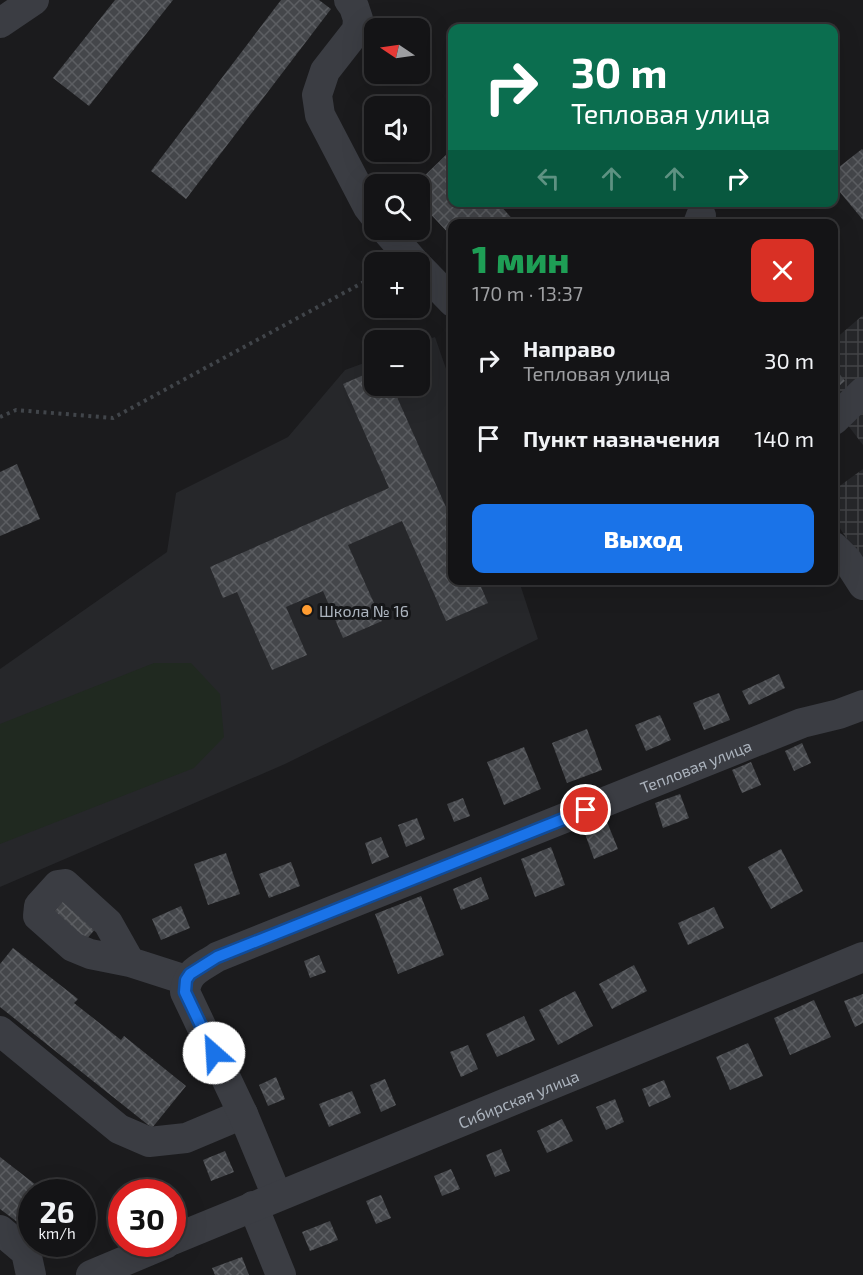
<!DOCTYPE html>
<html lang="ru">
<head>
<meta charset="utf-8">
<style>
	:root { --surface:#141416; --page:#212123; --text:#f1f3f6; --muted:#9d9ea1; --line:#333335; --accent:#1a73e8 }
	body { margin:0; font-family:"Exo 2",sans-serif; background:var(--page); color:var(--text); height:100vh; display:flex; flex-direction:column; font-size:22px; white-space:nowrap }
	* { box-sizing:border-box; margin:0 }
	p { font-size:20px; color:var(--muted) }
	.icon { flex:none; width:33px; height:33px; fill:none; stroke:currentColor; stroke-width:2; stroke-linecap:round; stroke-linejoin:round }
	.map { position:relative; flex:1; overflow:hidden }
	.side { position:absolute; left:448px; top:219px; width:390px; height:366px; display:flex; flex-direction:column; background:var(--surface); border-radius:12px; box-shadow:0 6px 24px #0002,0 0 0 2px var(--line) }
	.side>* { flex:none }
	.guide { position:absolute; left:448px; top:24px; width:390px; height:183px; border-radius:12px; box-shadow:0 6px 24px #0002,0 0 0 2px var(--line); background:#0b6e4f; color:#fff; overflow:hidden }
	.needle { width:39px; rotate:283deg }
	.buttons { position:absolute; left:364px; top:18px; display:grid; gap:12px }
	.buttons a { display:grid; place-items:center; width:66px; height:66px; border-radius:12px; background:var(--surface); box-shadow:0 6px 24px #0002,0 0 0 2px var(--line); font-size:30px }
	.speed { position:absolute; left:18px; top:1179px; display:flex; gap:12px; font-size:30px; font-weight:700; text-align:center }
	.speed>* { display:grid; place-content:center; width:78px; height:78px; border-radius:50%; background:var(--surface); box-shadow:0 6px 24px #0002,0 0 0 2px var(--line); line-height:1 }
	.speed small { font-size:15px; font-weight:400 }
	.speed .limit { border:9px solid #d22; background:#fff; color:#111 }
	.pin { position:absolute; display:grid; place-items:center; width:51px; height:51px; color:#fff; margin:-26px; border:3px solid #fff; border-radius:50%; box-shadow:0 2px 6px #0007 }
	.me { position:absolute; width:66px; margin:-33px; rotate:334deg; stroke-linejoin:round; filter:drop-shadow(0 0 4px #0008) }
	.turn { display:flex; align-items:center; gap:21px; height:126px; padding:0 24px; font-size:27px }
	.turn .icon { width:78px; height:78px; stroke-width:2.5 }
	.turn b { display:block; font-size:42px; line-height:51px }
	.lanes { display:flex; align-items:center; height:57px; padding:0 24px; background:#0003; justify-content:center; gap:30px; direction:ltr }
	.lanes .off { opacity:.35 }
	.round { display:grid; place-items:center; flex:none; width:63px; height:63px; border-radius:12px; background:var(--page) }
	.head { display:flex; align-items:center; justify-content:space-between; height:102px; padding:0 24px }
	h1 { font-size:36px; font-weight:800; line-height:45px; color:#1e9e55 }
	.button { display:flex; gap:12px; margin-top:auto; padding:12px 24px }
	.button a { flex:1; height:69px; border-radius:12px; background:var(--accent); color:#fff; font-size:24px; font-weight:800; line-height:69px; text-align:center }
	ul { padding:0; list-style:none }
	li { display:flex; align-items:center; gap:18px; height:78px; padding:0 24px }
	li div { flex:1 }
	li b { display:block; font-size:22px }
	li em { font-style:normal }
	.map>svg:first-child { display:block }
	.built { fill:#26272a }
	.industrial { fill:url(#industrial-grid) }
	.pitch { fill:#202920 }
	.building { fill:url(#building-cross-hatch) }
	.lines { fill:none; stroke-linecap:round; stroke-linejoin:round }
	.path { stroke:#41454a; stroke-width:4; stroke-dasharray:3 4.5; stroke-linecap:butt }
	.minor { stroke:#3b3d43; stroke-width:30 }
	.route-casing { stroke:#114b97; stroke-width:15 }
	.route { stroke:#1a73e8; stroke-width:10 }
	.poi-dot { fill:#ff9c31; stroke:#151618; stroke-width:2 }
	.labels { text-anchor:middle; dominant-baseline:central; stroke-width:6; stroke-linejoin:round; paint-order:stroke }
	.poi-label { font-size:16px; fill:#acb4be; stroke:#151618; text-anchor:start }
	.street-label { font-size:16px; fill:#acb4be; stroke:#151618 }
</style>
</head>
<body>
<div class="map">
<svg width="863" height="1275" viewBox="0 0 863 1275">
	<defs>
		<pattern id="industrial-grid" width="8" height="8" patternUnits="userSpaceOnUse" patternTransform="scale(1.5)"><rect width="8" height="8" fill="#26272a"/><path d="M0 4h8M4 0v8" fill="none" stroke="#434447"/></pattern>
		<pattern id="building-cross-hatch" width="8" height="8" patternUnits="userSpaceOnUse" patternTransform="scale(1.5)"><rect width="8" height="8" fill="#44464a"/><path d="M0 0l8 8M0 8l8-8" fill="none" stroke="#5c5e62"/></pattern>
	</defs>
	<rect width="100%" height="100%" fill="#1b1b1d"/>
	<!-- built -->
	<path class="built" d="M435,337L453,389V580L519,581L538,639L285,764L0,887V669L167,552L176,493L288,437L345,370L375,359V386H420V342Z"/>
	<!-- industrial -->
	<g class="industrial">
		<path d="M863,315V445L834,407V340Z"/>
		<path d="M863,469V564L834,519V490Z"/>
	</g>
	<!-- pitch -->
	<path class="pitch" d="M154,663H191L220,694L224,737L194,768L0,844V724Z"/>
	<!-- building -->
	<g class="building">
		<path d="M115,0H173L89,106L53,78Z"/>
		<path d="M281,0H319L331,9L186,199L151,171Z"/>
		<path d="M862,149L863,150V220L834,185V171Z"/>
		<path d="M448,153L453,159V171L448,176L453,181V202H497L517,224H453V238L420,203V184H416Z"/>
		<path d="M834,367L845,381L834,390Z"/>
		<path d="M375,370V386H392L453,523V580H478L488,603L446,621L402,521L348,545L382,621L343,638L323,591L286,607L307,655L272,670L237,592L223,598L210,567L389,488L343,384Z"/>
		<path d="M17,464L40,519L0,536V472Z"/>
		<path d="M779,674L785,688L749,705L742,691Z"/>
		<path d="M719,693L730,720L704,730L693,703Z"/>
		<path d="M660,715L671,740L646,751L635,725Z"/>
		<path d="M587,729L602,770L567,783L552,743Z"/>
		<path d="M802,743L811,763L794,771L785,751Z"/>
		<path d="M524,747L541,789L504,805L487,762Z"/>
		<path d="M751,762L761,785L742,793L732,770Z"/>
		<path d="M680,794L689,818L663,828L655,803Z"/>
		<path d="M463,798L470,816L454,822L447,804Z"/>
		<path d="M417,818L425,839L406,847L398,825Z"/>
		<path d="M607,822L618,849L594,859L584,831Z"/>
		<path d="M381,837L389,857L372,864L365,843Z"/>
		<path d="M551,847L565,885L535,897L521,859Z"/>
		<path d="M781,849L803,891L771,909L748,867Z"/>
		<path d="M226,853L240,894L208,905L194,864Z"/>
		<path d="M291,862L300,886L269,898L259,874Z"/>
		<path d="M481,877L489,899L461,910L453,889Z"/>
		<path d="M421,896L444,955L398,974L375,914Z"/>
		<path d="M64,899L97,927L85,941L52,914Z"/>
		<path d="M181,906L190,928L161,940L152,919Z"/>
		<path d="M714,907L724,928L688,945L678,923Z"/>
		<path d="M13,948L78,999L74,1003L121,1040L124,1036L186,1086L152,1128L0,1007V964Z"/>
		<path d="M319,955L326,972L310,978L304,961Z"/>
		<path d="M634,965L647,991L612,1009L599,984Z"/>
		<path d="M575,991L593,1026L558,1045L539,1010Z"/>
		<path d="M863,994V1023L855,1027L844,1001Z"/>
		<path d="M814,1000L831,1037L790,1055L774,1018Z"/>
		<path d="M524,1016L535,1040L497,1057L486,1034Z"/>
		<path d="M748,1043L763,1076L730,1090L716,1057Z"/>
		<path d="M468,1045L478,1069L461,1077L450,1052Z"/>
		<path d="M276,1077L285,1099L268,1106L259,1085Z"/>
		<path d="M385,1079L396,1105L381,1112L370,1085Z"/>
		<path d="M664,1080L671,1097L649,1107L642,1089Z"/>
		<path d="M352,1091L361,1113L329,1127L319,1104Z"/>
		<path d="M615,1099L624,1122L606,1130L596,1107Z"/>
		<path d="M562,1119L573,1141L547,1153L537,1131Z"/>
		<path d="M501,1149L510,1171L495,1177L486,1155Z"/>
		<path d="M225,1151L234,1172L211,1181L203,1160Z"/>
		<path d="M0,1157L45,1192H32V1233L0,1209Z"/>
		<path d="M451,1169L460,1189L442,1196L434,1176Z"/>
		<path d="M381,1195L391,1218L376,1224L366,1201Z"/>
		<path d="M330,1221L338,1240L310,1251L302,1232Z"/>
		<path d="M242,1257L249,1275H215L212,1268Z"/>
	</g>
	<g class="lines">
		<!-- path -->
		<path class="path" d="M0,417L16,410L113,418L375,276"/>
		<!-- minor -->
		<g class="minor">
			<path d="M349,0L354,7L358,19L357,30L325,71L317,95L320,115L368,207L375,216"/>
			<path d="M0,23L34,0"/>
			<path d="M698,224L701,216"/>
			<path d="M386,230L414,262"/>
			<path d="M420,268L453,302"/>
			<path d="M834,420L863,392"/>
			<path d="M834,547L847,560L863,585"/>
			<path d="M130,962L90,954L73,947L38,916L39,906L58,885L65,884L108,923L130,962L186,980"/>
			<path d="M0,1031L119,1129L149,1142L186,1138L243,1114"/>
			<path id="s1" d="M277,1196L243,1114L185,992C187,971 201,968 217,957L802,723L839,714L863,705"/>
			<path d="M253,1206L281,1275"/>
			<path d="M0,1230L26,1252L31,1275"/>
			<path id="s2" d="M172,1240L863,957"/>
			<path d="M91,1275L165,1244"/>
		</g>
	</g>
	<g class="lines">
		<defs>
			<path id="route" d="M214,1053L185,992L186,980L190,974L217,957L586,810"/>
		</defs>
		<!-- route casing -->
		<use href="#route" class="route-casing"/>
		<!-- route -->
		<use href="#route" class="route"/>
	</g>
	<!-- markers -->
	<circle class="poi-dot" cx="307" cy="610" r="6"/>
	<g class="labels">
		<!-- poi labels -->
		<g class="poi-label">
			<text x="319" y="610">Школа № 16</text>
		</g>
		<!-- street labels -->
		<g class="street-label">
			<text stroke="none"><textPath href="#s1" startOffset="789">Тепловая улица</textPath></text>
			<text stroke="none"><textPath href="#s2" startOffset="374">Сибирская улица</textPath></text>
		</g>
	</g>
</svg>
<div class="buttons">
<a><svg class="needle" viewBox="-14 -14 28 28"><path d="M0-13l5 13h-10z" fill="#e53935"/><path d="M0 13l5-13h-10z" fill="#9d9ea1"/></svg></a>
<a><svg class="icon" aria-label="sound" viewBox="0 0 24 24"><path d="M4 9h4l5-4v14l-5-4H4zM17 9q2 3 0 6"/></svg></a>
<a><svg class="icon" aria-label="search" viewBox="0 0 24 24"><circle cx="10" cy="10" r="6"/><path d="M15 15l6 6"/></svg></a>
<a>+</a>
<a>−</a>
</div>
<div class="speed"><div>26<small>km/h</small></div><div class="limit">30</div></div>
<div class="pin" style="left:586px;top:810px;background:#d93025"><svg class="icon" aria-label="arrive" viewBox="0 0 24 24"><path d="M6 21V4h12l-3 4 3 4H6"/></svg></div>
<svg class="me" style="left:214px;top:1053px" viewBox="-20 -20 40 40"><circle r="19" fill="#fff"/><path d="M0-13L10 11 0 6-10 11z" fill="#1a73e8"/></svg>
<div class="guide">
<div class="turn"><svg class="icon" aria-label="right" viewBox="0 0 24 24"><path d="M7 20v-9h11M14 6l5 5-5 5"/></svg><div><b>30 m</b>Тепловая улица</div></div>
<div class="lanes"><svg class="icon off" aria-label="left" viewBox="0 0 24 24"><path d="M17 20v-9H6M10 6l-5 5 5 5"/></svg><svg class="icon off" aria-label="ahead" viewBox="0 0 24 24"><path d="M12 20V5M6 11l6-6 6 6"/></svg><svg class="icon off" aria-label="ahead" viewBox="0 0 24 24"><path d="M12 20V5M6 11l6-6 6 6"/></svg><svg class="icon" aria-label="right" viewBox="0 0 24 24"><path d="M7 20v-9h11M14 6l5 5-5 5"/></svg></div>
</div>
<section class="side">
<div class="head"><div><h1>1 мин</h1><p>170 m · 13:37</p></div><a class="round" style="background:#d93025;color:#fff"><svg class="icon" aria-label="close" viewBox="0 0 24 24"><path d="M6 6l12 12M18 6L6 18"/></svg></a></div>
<ul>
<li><svg class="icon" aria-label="right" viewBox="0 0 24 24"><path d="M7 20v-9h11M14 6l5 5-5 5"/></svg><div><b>Направо</b><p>Тепловая улица</p></div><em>30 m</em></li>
<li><svg class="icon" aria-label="arrive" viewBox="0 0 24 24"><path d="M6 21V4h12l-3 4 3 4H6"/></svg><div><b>Пункт назначения</b></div><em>140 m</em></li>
</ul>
<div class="button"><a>Выход</a></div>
</section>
</div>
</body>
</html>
